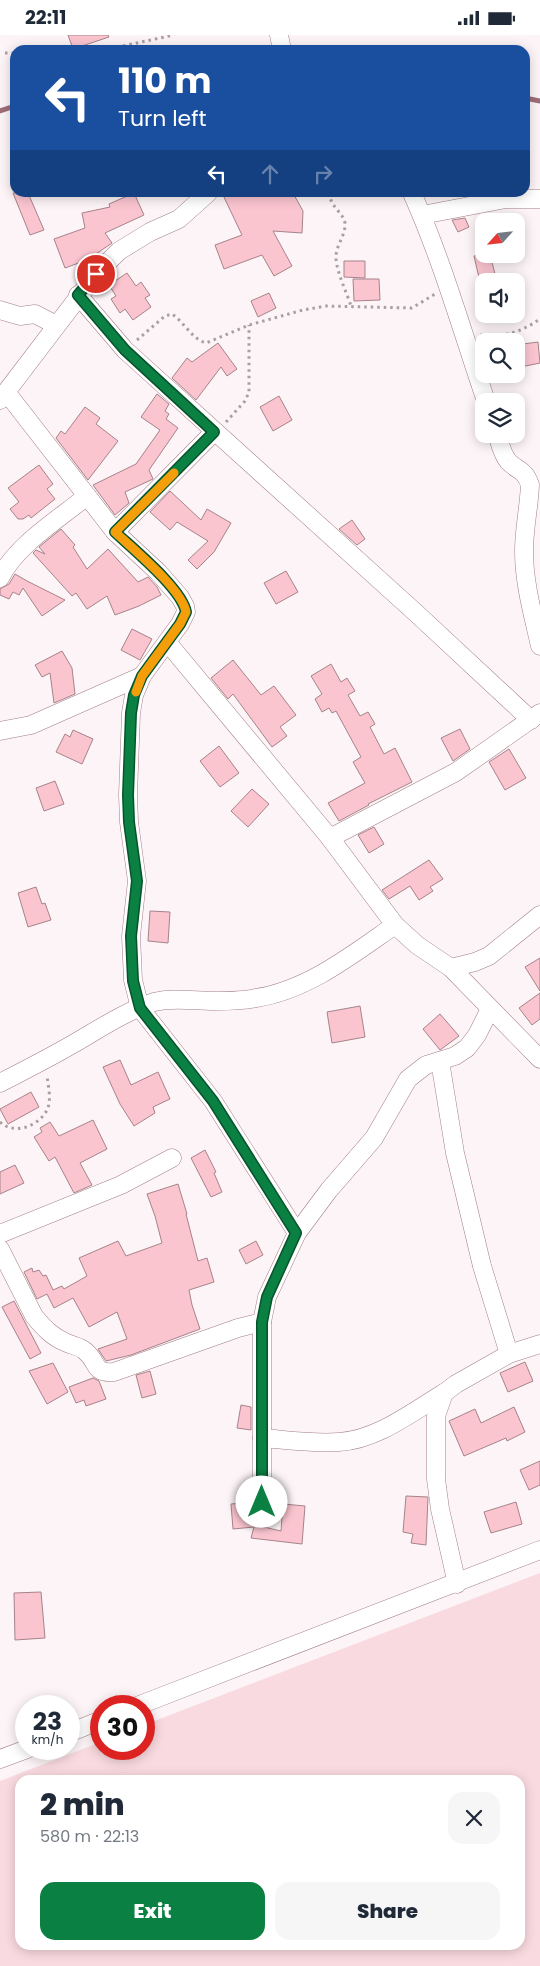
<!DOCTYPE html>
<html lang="en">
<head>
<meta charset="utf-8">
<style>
	:root { --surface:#fff; --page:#f6f6f7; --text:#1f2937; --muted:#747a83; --accent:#0b8043 }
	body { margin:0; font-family:Poppins,sans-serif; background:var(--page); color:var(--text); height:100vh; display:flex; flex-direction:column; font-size:19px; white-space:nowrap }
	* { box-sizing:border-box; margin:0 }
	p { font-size:16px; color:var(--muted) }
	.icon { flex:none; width:28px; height:28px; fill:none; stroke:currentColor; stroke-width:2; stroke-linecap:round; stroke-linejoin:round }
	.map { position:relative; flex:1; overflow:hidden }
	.drawer { position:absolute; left:15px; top:1740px; width:510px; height:175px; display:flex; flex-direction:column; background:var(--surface); border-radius:15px; box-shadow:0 2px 12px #0003 }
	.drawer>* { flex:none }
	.guide { position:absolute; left:10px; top:10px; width:520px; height:152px; border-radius:15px; box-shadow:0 2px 12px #0003; background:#1a4fa0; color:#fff; overflow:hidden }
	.needle { width:32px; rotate:243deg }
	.controls { position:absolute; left:475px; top:178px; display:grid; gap:10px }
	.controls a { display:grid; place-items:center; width:50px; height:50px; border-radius:10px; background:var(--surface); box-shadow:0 2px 12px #0003; font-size:25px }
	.speed { position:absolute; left:15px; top:1660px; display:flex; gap:10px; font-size:25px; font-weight:700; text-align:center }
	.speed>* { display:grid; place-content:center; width:65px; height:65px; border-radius:50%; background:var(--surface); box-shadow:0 2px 12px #0003; line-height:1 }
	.speed small { font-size:12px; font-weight:400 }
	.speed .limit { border:8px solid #d22; background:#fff; color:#111 }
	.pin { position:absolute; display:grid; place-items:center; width:42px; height:42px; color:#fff; margin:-21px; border:2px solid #fff; border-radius:50%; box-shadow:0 1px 5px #0007 }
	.me { position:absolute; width:55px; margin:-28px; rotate:0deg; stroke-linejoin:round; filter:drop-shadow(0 0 4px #0008) }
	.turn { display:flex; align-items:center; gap:18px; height:105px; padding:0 25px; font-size:22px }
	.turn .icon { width:65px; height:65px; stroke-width:2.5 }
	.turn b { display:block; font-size:35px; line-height:42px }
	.lanes { display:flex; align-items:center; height:48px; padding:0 25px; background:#0003; justify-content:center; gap:25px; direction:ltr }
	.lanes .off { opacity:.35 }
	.round { display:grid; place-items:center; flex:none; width:52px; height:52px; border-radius:15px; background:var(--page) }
	.overview { display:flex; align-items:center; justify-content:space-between; height:85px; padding:0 25px }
	h1 { font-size:30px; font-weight:800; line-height:38px }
	.cta { display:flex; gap:10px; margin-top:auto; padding:10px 25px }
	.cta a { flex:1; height:58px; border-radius:15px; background:var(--accent); color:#fff; font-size:20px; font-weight:800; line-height:58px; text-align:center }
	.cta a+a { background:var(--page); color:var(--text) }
	.status { display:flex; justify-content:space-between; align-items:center; height:35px; padding:0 25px; background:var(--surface); direction:ltr }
	.status svg { height:14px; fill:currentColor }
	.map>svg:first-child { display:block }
	.green { fill:#f9dae0; fill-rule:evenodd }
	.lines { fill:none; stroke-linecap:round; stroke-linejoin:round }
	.stream { stroke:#9e6d78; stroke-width:5 }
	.building { fill:#fbc5d0; stroke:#a6838a }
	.street-casing { stroke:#a27f86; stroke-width:19 }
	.path { stroke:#a99fa1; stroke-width:3; stroke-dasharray:2.5 4; stroke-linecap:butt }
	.street { stroke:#fff; stroke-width:18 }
	.route-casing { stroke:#07532c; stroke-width:12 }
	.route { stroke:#0b8043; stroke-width:9 }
	.slow { stroke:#f59e0b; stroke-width:9 }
</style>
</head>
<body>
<div class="status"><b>22:11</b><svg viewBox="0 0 49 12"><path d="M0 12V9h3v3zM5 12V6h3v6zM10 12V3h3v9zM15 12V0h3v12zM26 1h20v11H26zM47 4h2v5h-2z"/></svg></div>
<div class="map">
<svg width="540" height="1931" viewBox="0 0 540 1931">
	<rect width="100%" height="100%" fill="#fcf4f6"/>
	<!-- green -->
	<path class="green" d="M540,1538V1931H0V1746L101,1707V1714H144V1690ZM20,1745H520V1910H20Z"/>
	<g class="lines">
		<!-- stream -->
		<g class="stream">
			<path d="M525,63L540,66"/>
			<path d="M0,76L15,71"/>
		</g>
	</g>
	<!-- building -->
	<g class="building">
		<path d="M68,0H108L109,2L73,14Z"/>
		<path d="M13,158H28L44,195L30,200Z"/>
		<path d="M134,158L144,180L105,198L112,208L87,225L65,233L54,204L85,193L82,178L110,172L109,169Z"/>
		<path d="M222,158H293L303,176L302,198L273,196L292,231L274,241L262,220L224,234L215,210L242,200Z"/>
		<path d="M465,183L469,192L458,197L452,185Z"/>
		<path d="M483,219H490L496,243L480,247L474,221Z"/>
		<path d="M344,226H365V243L344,242Z"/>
		<path d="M127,238L136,251L141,247L150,260L145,263L151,272L133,285L125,274L120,278L111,264L116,261L109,250Z"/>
		<path d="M353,244H379L380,265L354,266Z"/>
		<path d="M269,258L276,273L258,282L251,266Z"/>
		<path d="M538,307L540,328L516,333V310Z"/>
		<path d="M218,308L237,334L227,341L221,332L196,365L172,343L187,323L192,327Z"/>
		<path d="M157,359L169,369L165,376L169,379L166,384L178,393L149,435L153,444L125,457L129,468L115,480L93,450L136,429L160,395L141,382Z"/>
		<path d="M279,361L292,385L273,396L260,372Z"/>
		<path d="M85,372L100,383L96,389L118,406L88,445L56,403L61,396L65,399Z"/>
		<path d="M39,430L53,449L47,454L55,464L31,483L29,480L23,484H18L10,474L19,467L8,453Z"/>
		<path d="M170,456L201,485L207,474L231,488L214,517L197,534L188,525L208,506L177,487L170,495L150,477Z"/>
		<path d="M352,485L365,504L357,510L339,494Z"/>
		<path d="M61,494L75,510L73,512L87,534L108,514L138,547L148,542L157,552L161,560L139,571L115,580L107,561L87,574L76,558L72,561L33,518L36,515L45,519L39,512Z"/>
		<path d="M286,536L298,557L276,569L264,548Z"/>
		<path d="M15,539L27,546L65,565L42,581L23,553L19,560L13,557L9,564L0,560V554L9,549Z"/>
		<path d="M132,594L152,604L140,625L121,615Z"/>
		<path d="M62,616L72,633L75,659L54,668L50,638L42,642L35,630Z"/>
		<path d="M233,625L261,660L274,651L296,680L280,692L287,701L272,712L233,659L228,664L211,643Z"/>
		<path d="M331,629L341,647L347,643L355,656L348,660L360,681L368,677L375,689L370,692L384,719L395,713L412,747L368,769L369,770L339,786L328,768L365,748L353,727L361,722L336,676L332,678L329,673L322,677L315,664L322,659L311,641Z"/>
		<path d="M460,694L470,714L453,726L441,703Z"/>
		<path d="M73,695L93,704L82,729L56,717L65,699L70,702Z"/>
		<path d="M219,711L239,738L220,752L200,726Z"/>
		<path d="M509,714L526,743L505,755L489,727Z"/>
		<path d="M55,746L64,769L44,776L36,753Z"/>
		<path d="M252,754L269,769L248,792L231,776Z"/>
		<path d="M374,792L384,809L369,818L358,800Z"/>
		<path d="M429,825L443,844L430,852L433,856L419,865L410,851L389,864L382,855Z"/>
		<path d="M36,852L42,869L45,868L51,885L28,892L18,858Z"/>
		<path d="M150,876L170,877L168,908L148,906Z"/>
		<path d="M540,923V956L525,932Z"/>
		<path d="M540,958V984L532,990L519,973Z"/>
		<path d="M360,971L365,1002L332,1008L327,977Z"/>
		<path d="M440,979L459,1001L440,1015L423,994Z"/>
		<path d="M120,1025L131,1050L158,1037L170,1064L153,1072L155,1078L134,1091L120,1069L103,1032Z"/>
		<path d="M31,1057L39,1072L8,1089L0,1074Z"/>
		<path d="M93,1085L107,1114L80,1128L92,1150L74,1158L55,1122L49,1126L34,1102L42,1097L40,1093L50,1087L59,1101Z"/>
		<path d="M205,1115L216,1137L214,1138L222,1157L211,1162L191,1123Z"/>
		<path d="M15,1130L24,1148L0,1159V1137Z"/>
		<path d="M178,1149L187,1179H186L198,1226L207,1223L214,1247L189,1255L192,1270L200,1294L131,1320L106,1326L98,1314L127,1304L117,1277L89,1292L73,1263L54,1273L47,1259L37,1264L24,1237L32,1233L33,1237L39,1235L43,1241L46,1240L53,1255L62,1251L64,1254L87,1241L79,1223L118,1206L126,1221L162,1208L155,1181L147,1159Z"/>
		<path d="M256,1206L263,1220L246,1229L239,1215Z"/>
		<path d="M14,1266L41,1318L30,1324L2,1272Z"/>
		<path d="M525,1327L533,1346L508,1357L500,1338Z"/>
		<path d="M53,1328L68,1357L47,1369L29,1336Z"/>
		<path d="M150,1336L156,1359L142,1363L136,1340Z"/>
		<path d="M93,1343L99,1346L106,1364L86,1371L84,1365L76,1368L69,1352Z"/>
		<path d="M241,1370L251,1372V1395L237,1393Z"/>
		<path d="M514,1372L525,1397L507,1406L506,1403L464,1421L449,1386L475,1374L481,1388Z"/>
		<path d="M540,1426V1450L529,1455L520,1435Z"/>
		<path d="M406,1461L428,1462L426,1510L411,1508L413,1499L403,1497Z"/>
		<path d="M516,1467L522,1489L491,1498L484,1477Z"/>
		<path d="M244,1468V1473H253L255,1490L281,1496L283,1469L305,1471L302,1509L251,1503L254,1492L233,1494L231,1469Z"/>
		<path d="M41,1557L45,1603L15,1605L14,1558Z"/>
	</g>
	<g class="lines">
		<defs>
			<g id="street">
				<path d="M279,0L282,15"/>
				<path d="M412,158C442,225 462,296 486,366"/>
				<path d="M422,180L506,164H540"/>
				<path d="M78,260L125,315L416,578L531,685"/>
				<path d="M0,275L20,281L35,279L56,290"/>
				<path d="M7,358L115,497L158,537L180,562L185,571L186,577L180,589L142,641L134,660L131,678L128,760L129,787L137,846L131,901L133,945L140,973L213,1066L297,1198"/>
				<path d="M0,365L96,239L119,216L150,197L179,184L208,158"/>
				<path d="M497,399C500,408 502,419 508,426C517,436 525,434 530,450C529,472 524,494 524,516C524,548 533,580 540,611"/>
				<path d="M115,497L214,397"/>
				<path d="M0,543C16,510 59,484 87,461"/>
				<path d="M167,607L330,803L395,890L417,910L451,933L540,1024"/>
				<path d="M0,696L31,690L142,641"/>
				<path d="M330,803L456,737L540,678"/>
				<path d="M451,933L475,927L489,921L540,880"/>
				<path d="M440,1026L455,1118L482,1231L509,1319"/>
				<path d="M0,1048C25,1035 49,1023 73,1009C99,994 126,976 154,967C173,962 195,966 214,966C228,966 243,966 256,963C308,955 353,919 395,890"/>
				<path d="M0,1199L121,1150L172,1123"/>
				<path d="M0,1214L34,1281C44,1293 52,1302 67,1308C73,1311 80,1311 85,1316C99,1327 92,1339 114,1337L238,1293L262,1287"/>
				<path d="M262,1403C287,1405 314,1409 339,1407C377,1405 412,1377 444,1358"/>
				<path d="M262,1467V1287L267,1262L297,1198L329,1155L374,1103L408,1044L426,1030L455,1021L467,1013L477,1000L490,974"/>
				<path d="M457,1549L440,1474L436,1444V1381L444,1358L456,1349L509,1319L540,1309"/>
				<path d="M137,1671L540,1515"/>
				<path d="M69,1698L101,1685"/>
				<path d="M0,1724L27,1714"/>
			</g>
		</defs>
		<!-- street casing -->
		<use href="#street" class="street-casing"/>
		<!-- path -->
		<g class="path">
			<path d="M104,15L174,0"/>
			<path d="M5,18H15"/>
			<path d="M329,158C331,173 343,177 345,188C346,200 336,210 336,222C336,236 347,258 351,271"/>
			<path d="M480,300C505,302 519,298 540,284"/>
			<path d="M137,305L165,281L172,279C184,287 192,304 206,308L249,290L303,275L326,271L412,273L435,259"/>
			<path d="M226,387L245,366L249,357V290"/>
			<path d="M0,1087C14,1100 38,1092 47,1075C52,1065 48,1051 47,1040"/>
		</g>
		<!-- street -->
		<use href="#street" class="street"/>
	</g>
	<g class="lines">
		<defs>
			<path id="route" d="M96,239L78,260L125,315L214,397L115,497C133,514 182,554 186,577L180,589L142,641L134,660L131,678L128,760L129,787L137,846L131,901L133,946L140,973L213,1066L296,1198L267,1262L262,1287V1467"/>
		</defs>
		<!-- route casing -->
		<use href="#route" class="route-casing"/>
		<!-- route -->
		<use href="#route" class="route"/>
		<!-- slow -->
		<path class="slow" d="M136,657L142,641L180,589L186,577C182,554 133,514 115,497L174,438"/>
	</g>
</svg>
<div class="controls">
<a><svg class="needle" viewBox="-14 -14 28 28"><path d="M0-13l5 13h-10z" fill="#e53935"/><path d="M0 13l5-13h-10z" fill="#747a83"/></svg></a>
<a><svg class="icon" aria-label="sound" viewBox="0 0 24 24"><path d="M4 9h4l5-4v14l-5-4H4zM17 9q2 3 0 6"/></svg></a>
<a><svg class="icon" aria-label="search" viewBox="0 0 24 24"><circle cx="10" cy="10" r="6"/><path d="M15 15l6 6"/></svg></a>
<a><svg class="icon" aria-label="layers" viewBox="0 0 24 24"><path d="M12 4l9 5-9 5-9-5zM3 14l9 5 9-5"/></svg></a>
</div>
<div class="speed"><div>23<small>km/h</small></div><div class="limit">30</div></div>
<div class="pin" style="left:96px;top:239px;background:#d93025"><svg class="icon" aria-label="arrive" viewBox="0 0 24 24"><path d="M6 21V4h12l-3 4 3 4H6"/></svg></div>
<svg class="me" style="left:262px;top:1467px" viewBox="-20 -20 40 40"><circle r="19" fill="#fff"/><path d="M0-13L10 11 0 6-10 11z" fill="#0b8043"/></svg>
<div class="guide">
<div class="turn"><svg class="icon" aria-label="left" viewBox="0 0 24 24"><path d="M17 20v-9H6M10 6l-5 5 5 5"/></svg><div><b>110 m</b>Turn left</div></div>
<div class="lanes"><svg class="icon" aria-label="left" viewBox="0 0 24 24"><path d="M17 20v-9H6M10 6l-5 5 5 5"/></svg><svg class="icon off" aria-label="ahead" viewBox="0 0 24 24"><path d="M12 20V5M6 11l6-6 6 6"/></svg><svg class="icon off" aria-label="right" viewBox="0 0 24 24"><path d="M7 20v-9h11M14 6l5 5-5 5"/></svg></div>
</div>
<section class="drawer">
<div class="overview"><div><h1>2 min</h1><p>580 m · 22:13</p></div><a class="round"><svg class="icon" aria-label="close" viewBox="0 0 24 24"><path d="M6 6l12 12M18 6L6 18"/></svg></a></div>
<div class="cta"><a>Exit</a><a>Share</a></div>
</section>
</div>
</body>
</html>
